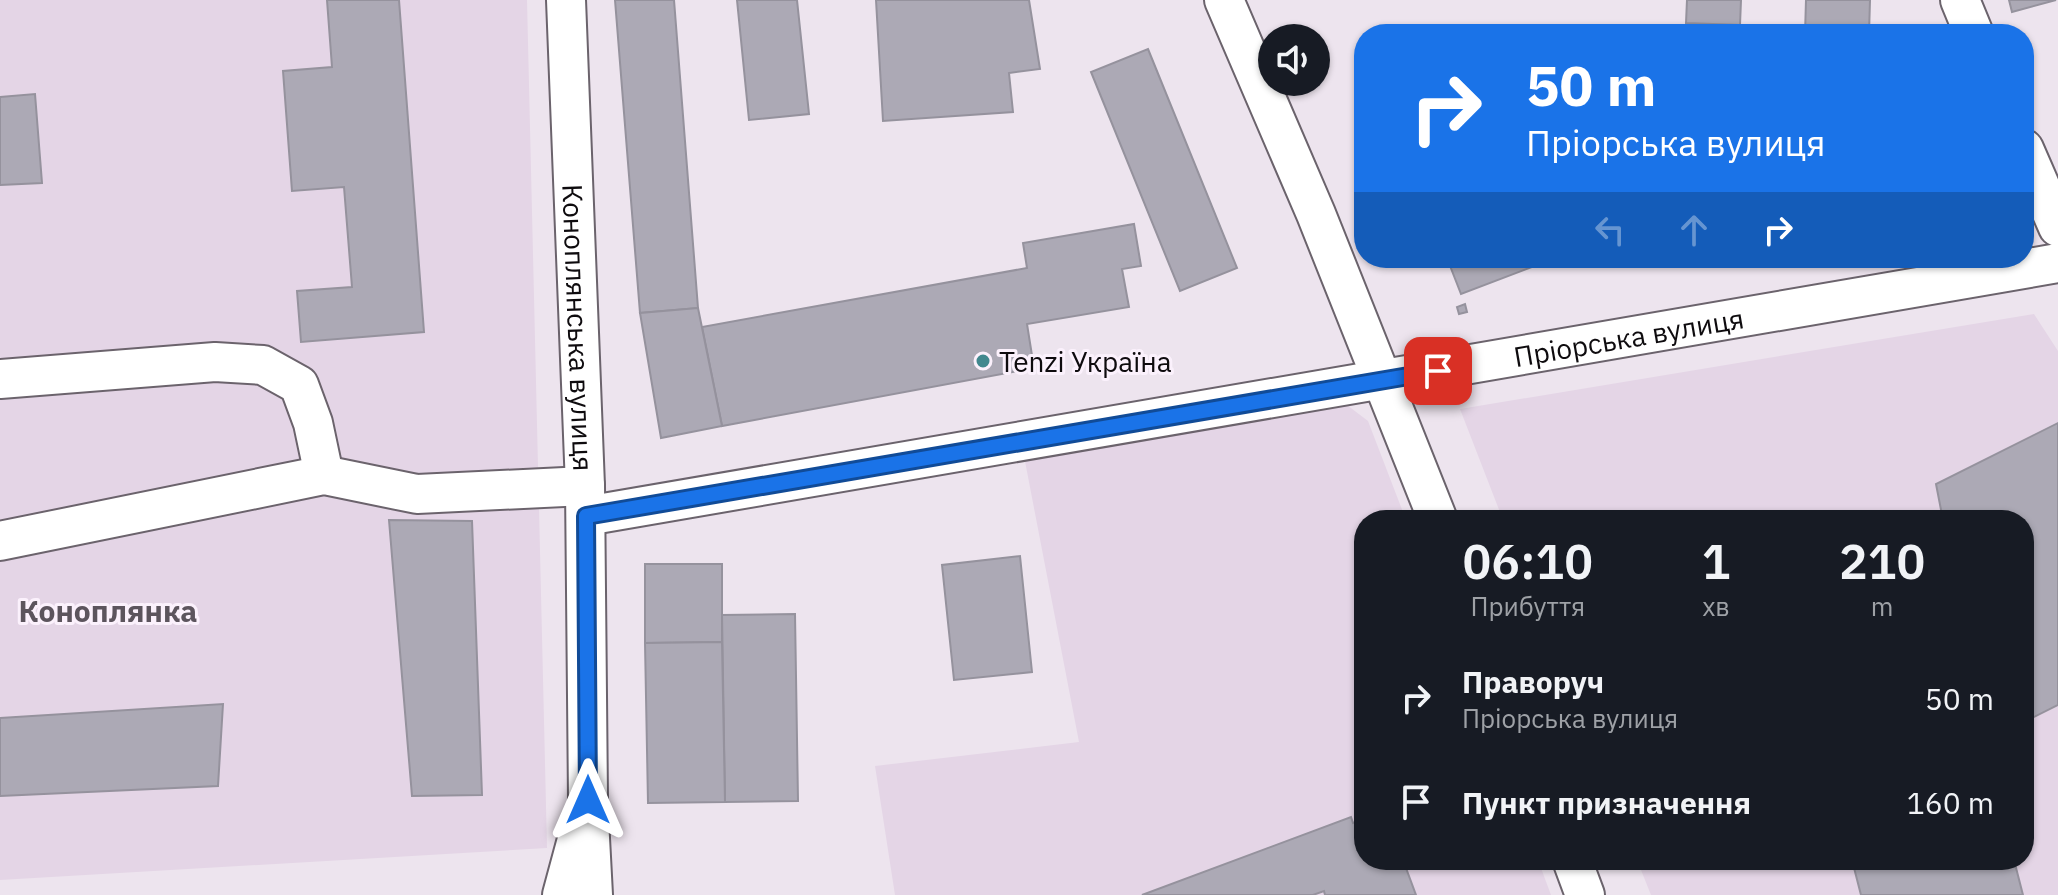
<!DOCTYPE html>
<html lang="uk">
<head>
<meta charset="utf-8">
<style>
	:root { --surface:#171b24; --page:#20242c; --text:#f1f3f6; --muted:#9ea1a6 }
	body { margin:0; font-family:"IBM Plex Sans",sans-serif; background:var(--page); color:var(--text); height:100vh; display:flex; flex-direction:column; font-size:30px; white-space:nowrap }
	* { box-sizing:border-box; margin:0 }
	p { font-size:26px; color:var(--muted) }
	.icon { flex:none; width:44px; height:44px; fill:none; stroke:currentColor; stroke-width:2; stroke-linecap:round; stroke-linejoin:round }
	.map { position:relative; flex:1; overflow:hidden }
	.sheet { position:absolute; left:1354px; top:510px; width:680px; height:360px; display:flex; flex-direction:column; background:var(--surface); border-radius:32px; box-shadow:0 2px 6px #0004 }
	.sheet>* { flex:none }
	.guide { position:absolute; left:1354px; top:24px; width:680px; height:244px; border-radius:32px; box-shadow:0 2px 6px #0004; background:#1a73e8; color:#fff; overflow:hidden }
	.tools { position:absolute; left:1258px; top:24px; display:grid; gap:16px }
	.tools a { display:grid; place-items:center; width:72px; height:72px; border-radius:50%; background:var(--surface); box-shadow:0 2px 6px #0004; font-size:40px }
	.pin { position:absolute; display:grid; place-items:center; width:68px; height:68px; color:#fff; margin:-34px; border-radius:16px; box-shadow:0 4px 12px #0006 }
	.me { position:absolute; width:88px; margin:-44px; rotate:0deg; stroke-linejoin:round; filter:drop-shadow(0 0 6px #0008) }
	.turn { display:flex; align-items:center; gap:28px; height:168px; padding:0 40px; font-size:36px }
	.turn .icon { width:104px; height:104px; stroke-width:2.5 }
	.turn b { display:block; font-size:56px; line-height:68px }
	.lanes { display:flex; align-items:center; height:76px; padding:0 40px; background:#0003; justify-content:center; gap:40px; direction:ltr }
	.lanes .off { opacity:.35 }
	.eta { display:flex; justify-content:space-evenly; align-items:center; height:136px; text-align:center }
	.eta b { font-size:48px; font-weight:600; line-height:56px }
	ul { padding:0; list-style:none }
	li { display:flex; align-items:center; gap:24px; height:104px; padding:0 40px }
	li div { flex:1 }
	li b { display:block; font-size:30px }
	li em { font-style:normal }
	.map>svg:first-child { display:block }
	.built { fill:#e4d5e6 }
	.building { fill:#aca9b5; stroke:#95929d; stroke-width:2 }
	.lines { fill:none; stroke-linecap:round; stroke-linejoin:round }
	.minor-casing { stroke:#6b636c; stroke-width:42 }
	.minor { stroke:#fff; stroke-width:38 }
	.route-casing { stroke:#114b97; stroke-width:20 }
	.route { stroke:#1a73e8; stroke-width:14 }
	.poi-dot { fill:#41888e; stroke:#fbf1fc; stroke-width:3 }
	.labels { text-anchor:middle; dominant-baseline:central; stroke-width:6; stroke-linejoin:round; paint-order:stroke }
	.street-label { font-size:28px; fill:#0e0b0e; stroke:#fbf1fc }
	.poi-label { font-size:28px; fill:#0e0b0e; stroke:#fbf1fc; text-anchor:start }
	.neighbourhood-label { font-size:30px; font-weight:bold; fill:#5c545d; stroke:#fbf1fc }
</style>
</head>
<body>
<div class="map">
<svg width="2058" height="895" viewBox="0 0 2058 895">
	<rect width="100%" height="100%" fill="#ede4ee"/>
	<!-- built -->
	<g class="built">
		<path d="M0,0H527L547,848L0,880Z"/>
		<path d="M2034,314L2058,351V895H1651L1637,860H2024V520H1503L1460,409Z"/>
		<path d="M1343,402L1368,421L1406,520H1364V860H1538L1551,895H895L875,766L1079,742L1024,456Z"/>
	</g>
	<!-- building -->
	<g class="building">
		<path d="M327,0H399L424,332L301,342L297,291L352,287L344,187L292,191L283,71L332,67Z"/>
		<path d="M615,0H674L698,308L640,313Z"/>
		<path d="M737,0H797L809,114L749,120Z"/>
		<path d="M876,0H1029L1040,69L1009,73L1013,112L883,121Z"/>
		<path d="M1687,0H1741L1740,25L1686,23Z"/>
		<path d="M1806,0H1870L1869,34H1805Z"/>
		<path d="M2009,0H2056L2012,12Z"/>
		<path d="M1148,49L1237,268L1180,291L1091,72Z"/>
		<path d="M35,94L42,183L0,185V97Z"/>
		<path d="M1134,224L1141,266L1122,269L1129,307L1027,324L1034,368L722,426L702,327L1027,268L1023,243Z"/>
		<path d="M1447,258H1553V259L1461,294Z"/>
		<path d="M1465,304L1467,312L1459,314L1457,307Z"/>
		<path d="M698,308L722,426L661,438L640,313Z"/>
		<path d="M2058,423V705L2024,722V520H1943L1936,484Z"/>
		<path d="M389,520L472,521L482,795L412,796Z"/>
		<path d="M1020,556L1032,672L954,680L942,565Z"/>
		<path d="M645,564H722V642L645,643Z"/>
		<path d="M795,614L798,801L725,802L722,615Z"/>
		<path d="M722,642L725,802L648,803L645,643Z"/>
		<path d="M223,704L218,786L0,796V718Z"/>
		<path d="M1351,817L1353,823L1364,819V860H1403L1416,895H1325L1324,891L1313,895H1142Z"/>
		<path d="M1852,860H2014L2023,895H1861Z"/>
	</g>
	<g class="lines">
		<defs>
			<g id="minor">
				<path id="s1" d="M566,0L585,486L588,800L593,895"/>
				<path d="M1224,0L1316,214L1438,520"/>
				<path d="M1960,0L1974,34"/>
				<path d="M2024,149L2058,227"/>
				<path d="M0,379L215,362L263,365L299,385L313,423L324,475"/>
				<path id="s2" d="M586,516L2058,263"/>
				<path d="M0,541L324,475L417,494L585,486"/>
				<path d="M1572,860L1585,895"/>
				<path d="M562,895L579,832"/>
			</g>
		</defs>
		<!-- minor casing -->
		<use href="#minor" class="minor-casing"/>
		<!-- minor -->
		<use href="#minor" class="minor"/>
	</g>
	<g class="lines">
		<defs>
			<path id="route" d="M588,800L586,516L1438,371"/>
		</defs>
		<!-- route casing -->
		<use href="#route" class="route-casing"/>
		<!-- route -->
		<use href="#route" class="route"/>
	</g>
	<!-- markers -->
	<circle class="poi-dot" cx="983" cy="361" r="8"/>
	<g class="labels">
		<!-- street labels -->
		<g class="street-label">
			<text stroke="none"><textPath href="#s1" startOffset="328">Коноплянська вулиця</textPath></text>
			<text stroke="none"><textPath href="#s2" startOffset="1058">Пріорська вулиця</textPath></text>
		</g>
		<!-- poi labels -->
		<g class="poi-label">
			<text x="999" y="361">Tenzi Україна</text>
		</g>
		<!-- neighbourhood labels -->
		<g class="neighbourhood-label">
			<text x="108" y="610">Коноплянка</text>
		</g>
	</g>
</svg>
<div class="tools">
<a><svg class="icon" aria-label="sound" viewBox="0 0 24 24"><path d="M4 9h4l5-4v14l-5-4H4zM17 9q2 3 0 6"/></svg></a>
</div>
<div class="pin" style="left:1438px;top:371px;background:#d93025"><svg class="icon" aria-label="arrive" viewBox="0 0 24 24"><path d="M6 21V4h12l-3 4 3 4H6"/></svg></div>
<svg class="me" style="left:588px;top:800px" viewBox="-20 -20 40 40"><path d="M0-17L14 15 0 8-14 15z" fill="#1a73e8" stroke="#fff" stroke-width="4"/></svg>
<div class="guide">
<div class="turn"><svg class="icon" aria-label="right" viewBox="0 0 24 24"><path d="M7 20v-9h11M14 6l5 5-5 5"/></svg><div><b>50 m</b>Пріорська вулиця</div></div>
<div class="lanes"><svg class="icon off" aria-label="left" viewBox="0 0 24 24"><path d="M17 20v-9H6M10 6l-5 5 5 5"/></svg><svg class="icon off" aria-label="ahead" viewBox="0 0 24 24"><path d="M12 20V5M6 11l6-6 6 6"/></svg><svg class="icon" aria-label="right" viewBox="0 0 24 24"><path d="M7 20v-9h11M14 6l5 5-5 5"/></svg></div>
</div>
<section class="sheet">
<div class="eta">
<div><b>06:10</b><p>Прибуття</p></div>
<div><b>1</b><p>хв</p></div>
<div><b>210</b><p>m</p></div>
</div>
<ul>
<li><svg class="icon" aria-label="right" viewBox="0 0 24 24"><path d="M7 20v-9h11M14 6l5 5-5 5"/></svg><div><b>Праворуч</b><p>Пріорська вулиця</p></div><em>50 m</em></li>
<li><svg class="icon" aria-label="arrive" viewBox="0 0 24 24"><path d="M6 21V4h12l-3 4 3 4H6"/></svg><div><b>Пункт призначення</b></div><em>160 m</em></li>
</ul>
</section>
</div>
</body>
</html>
